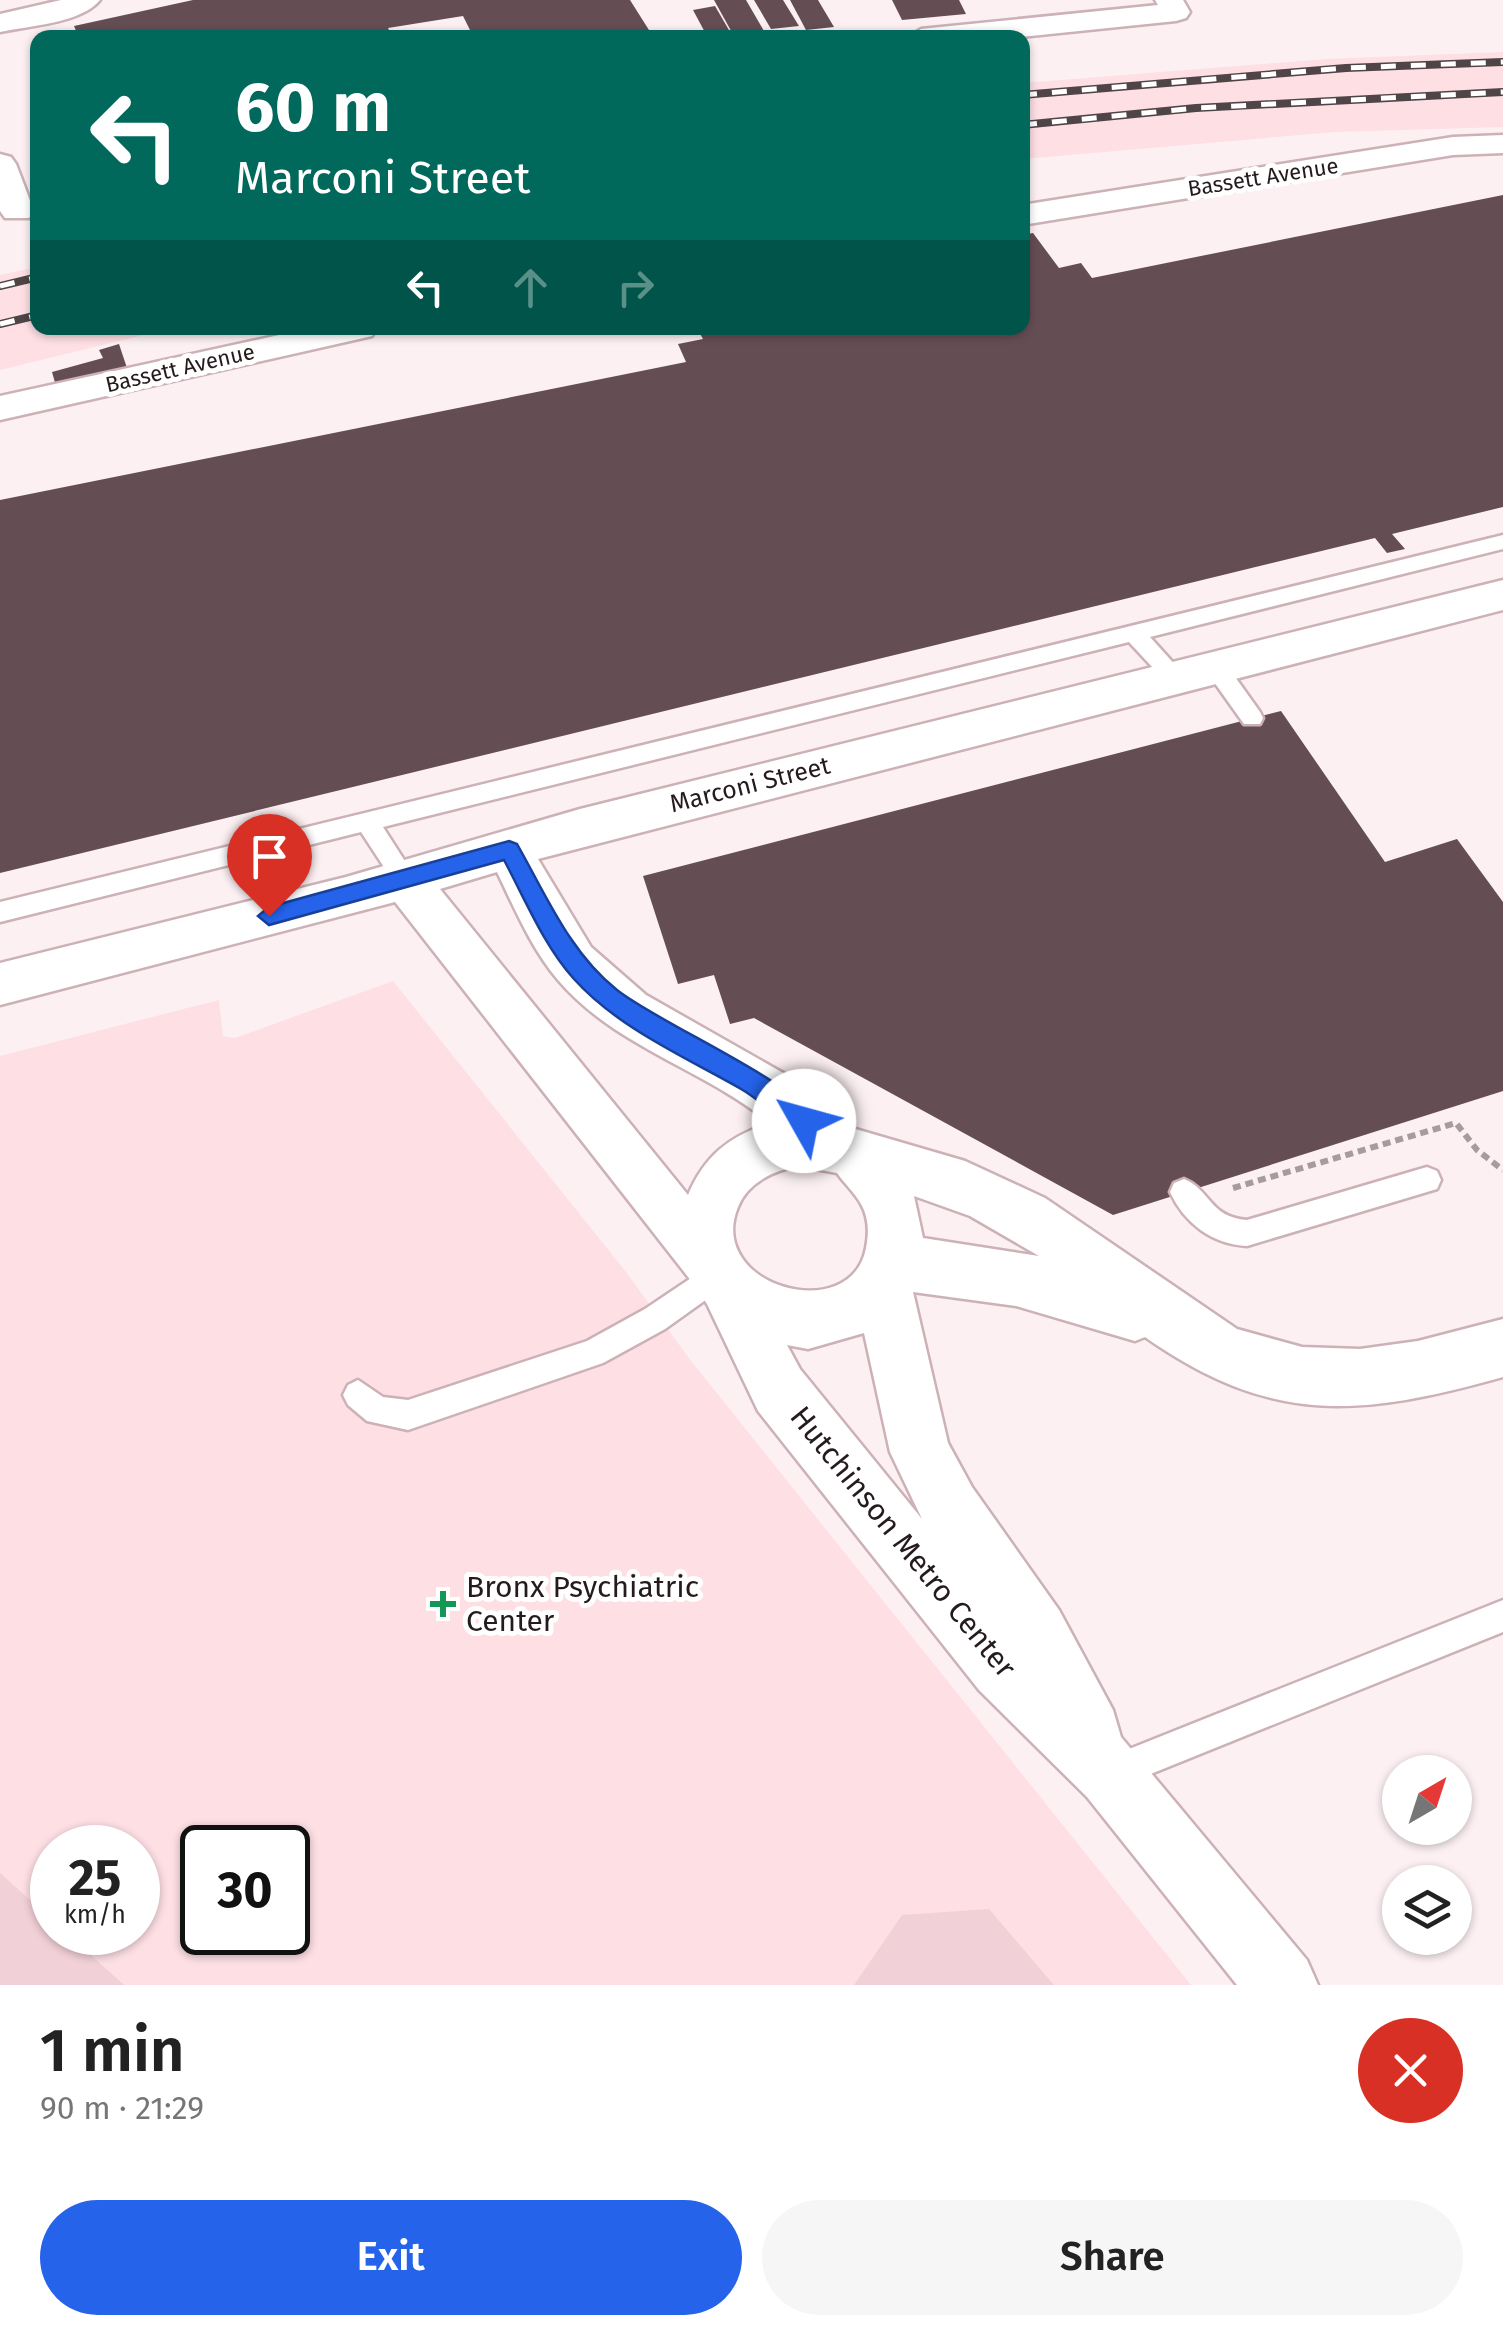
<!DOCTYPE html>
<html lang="en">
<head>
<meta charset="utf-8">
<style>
	:root { --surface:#fff; --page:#f6f6f6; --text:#222; --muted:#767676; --accent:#2563eb }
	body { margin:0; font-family:"Fira Sans",sans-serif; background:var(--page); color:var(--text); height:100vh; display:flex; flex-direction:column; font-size:38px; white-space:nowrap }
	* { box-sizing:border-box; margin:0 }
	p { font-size:32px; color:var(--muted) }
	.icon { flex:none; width:55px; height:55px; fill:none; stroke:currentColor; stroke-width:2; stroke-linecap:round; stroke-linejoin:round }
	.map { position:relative; height:1985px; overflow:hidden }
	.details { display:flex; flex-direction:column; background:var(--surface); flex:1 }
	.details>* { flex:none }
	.guide { position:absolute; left:30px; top:30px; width:1000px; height:305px; border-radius:20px; box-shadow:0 2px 8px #0004; background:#00695c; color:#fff; overflow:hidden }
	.needle { width:65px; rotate:39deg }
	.controls { position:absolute; left:1382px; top:1755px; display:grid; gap:20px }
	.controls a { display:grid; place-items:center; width:90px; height:90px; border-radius:50%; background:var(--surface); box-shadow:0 2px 8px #0004; font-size:50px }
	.speed { position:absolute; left:30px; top:1825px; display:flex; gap:20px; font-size:50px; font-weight:700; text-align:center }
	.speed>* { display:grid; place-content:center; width:130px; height:130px; border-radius:50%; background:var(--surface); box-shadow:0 2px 8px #0004; line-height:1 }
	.speed small { font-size:25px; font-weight:400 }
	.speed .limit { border:5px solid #111; border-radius:15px; background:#fff; color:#111 }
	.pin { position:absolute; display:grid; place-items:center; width:85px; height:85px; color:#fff; margin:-102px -42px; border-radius:50% 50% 50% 0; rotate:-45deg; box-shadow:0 0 10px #0007 }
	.pin .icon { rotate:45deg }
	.me { position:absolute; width:110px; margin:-55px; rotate:308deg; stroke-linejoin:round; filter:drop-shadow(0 0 8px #0008) }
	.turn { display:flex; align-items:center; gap:35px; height:210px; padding:0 40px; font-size:45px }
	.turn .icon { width:130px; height:130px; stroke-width:2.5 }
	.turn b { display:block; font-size:70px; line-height:85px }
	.lanes { display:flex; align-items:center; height:95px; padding:0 40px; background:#0003; justify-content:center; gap:50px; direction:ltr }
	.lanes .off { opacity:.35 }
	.round { display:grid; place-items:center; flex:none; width:105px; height:105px; border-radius:52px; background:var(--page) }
	.headline { display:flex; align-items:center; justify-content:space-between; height:170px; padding:0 40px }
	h1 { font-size:60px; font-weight:600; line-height:75px }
	.action { display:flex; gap:20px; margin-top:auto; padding:20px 40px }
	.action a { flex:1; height:115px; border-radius:60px; background:var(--accent); color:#fff; font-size:40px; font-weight:600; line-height:115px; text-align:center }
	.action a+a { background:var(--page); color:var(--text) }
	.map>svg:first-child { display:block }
	.built { fill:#fddfe4; fill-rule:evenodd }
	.green { fill:#f2d0d7 }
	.building { fill:#654e53 }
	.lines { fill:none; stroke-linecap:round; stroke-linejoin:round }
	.service-casing { stroke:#ccb1b6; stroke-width:5 }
	.minor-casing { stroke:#ccb1b6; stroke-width:5 }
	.path { stroke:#a69b9d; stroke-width:6; stroke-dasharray:8 5; stroke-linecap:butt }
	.service { fill:#fff; fill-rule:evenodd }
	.minor { fill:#fff; fill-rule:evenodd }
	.rail-casing { stroke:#4f4446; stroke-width:8 }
	.rail { stroke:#fff; stroke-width:5; stroke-dasharray:15; stroke-linecap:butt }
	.route { fill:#2563eb; stroke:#184099; stroke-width:2.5 }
	.poi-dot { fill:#139756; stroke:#fff; stroke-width:4 }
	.labels { text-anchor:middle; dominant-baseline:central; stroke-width:10; stroke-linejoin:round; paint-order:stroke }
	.far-street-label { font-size:22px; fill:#251b1d; stroke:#fff }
	.street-label { font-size:25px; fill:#251b1d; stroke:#fff }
	.near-street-label { font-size:30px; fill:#251b1d; stroke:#fff }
	.near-poi-label { font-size:30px; fill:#251b1d; stroke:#fff; text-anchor:start }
</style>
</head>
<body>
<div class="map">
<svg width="1503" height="1985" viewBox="0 0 1503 1985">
	<rect width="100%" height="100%" fill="#fcf0f2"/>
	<!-- built -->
	<g class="built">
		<path d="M1503,52V127L1334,132L1023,159V83L1327,59Z"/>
		<path d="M37,267L38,328H172L0,370V275Z"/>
		<path d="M393,981L626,1272L691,1361L1191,1985H0V1056L219,1000L223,1036L235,1038ZM52,1848H138V1932H52ZM202,1848H288V1932H202Z"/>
	</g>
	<!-- green -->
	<g class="green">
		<path d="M0,1873L52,1920V1932L66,1933L124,1985H0Z"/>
		<path d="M989,1909L1054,1985H854L902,1915Z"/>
	</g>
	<!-- building -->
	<g class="building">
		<path d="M193,0H630L654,38H474L463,16L388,28L393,38H79L74,26Z"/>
		<path d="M714,0H746L768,38H735Z"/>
		<path d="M754,0H783L799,26L771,29Z"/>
		<path d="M790,0H818L834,27L806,30Z"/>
		<path d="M892,0H959L966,14L902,20Z"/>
		<path d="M715,6L733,37L708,38L693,10Z"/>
		<path d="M1503,195V507L1392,534L1405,549L1387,553L1375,538L0,873V500L686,362L678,344L703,339L697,328H1022V235L1033,233L1059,268L1081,263L1092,278Z"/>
		<path d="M119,344L128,371L105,377L103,373L56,386L52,372L103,358L99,350Z"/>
		<path d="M1281,711L1385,862L1457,839L1503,902V1091L1113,1215L754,1018L730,1024L714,975L678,984L643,876Z"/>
	</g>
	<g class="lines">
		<defs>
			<g id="service">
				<path d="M1503,535V549L1150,637L1186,677L1175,685L1167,683L1129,642L383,827L417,880L413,887H397L361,832L0,922V902Z"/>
				<path d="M1215,658L1223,660L1260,712L1263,718L1260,724H1244L1207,672L1204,666L1207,660Z"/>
				<path d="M1427,1167L1437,1171L1441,1180L1437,1189L1247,1246C1212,1244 1185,1224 1170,1192L1174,1183L1184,1179C1211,1190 1209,1217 1247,1220Z"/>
				<path d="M718,1260L728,1264L732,1274L728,1284L665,1329L603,1363L408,1430L367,1421L348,1405L343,1395L348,1385L358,1380L383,1397L408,1400L587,1341L645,1309Z"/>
				<path d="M1503,1600V1632L1111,1790L1099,1785L1094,1773L1099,1761Z"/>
			</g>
			<g id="minor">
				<path d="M61,0H100C82,23 28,26 0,32V14Z"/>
				<path d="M1155,0H1183L1190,12L1186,18L1176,21L1012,38H907L921,29L1158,5Z"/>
				<path d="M1503,135V153L1453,155L1022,225V205L1453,137Z"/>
				<path d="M0,154L11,157L16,164L34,211L29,218H5L0,211Z"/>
				<path d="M311,328H377L372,336L359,339L0,420V396Z"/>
				<path d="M1503,580V610L538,859L591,947L646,995L792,1078L852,1128L965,1161L1045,1198L1237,1329L1302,1347L1360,1349L1418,1341L1503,1319V1377C1360,1417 1272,1426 1145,1337L1135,1341L1016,1306L913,1292L948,1443L972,1487L1059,1610L1113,1710L1121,1737L1307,1960L1318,1985H1237L1087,1797L979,1690L758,1411L707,1304L692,1282L395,902L0,1005V963L346,877L580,809ZM497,872C515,909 531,948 558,980C615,1047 704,1069 770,1123C730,1136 705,1155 688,1195L440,889ZM799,1166L837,1173C844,1183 855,1193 861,1204C869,1218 869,1233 866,1248C851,1327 705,1286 738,1207C748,1182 775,1170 799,1166ZM914,1196L970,1216L1039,1256L923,1238ZM864,1333L890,1452L922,1519L800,1369L787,1345L808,1349Z"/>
			</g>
		</defs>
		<!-- service casing -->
		<use href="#service" class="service-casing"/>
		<!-- minor casing -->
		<use href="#minor" class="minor-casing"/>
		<!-- path -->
		<path class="path" d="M1233,1188L1456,1123L1477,1150L1503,1170"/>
		<!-- service -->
		<use href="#service" class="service"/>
		<!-- minor -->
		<use href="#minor" class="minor"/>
		<defs>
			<g id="rail">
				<path d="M1022,95L1346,68L1503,62"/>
				<path d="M1022,125L1196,108L1503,92"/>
				<path d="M0,286L38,277"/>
				<path d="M0,324L38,315"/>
			</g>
		</defs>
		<!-- rail casing -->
		<use href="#rail" class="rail-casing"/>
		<!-- rail -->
		<use href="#rail" class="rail"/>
	</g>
	<!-- route -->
	<path class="route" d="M509,841L517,844C546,895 570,953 617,990C658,1023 799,1083 816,1121L813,1129L804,1132C784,1124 762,1101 741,1089C685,1057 618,1028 574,979C544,946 525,899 504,860L269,925L258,916L269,907Z"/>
	<!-- markers -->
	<path class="poi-dot" d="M438 1589h10v10h10v10h-10v10h-10v-10h-10v-10h10z"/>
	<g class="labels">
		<!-- far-street labels -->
		<g class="far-street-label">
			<text transform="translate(1263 177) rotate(-9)">Bassett Avenue</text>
			<text transform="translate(180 368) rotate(-13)">Bassett Avenue</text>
		</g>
		<!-- street labels -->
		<g class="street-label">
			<text transform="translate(750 785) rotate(-14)">Marconi Street</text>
		</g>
		<!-- near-street labels -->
		<g class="near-street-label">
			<text transform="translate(903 1542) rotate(51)">Hutchinson Metro Center</text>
		</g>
		<!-- near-poi labels -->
		<g class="near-poi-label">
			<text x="466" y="1587">Bronx Psychiatric<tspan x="466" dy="34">Center</tspan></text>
		</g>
	</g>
</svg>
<div class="controls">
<a><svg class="needle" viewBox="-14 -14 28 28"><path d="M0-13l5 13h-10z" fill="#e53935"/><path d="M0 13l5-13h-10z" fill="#767676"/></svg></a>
<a><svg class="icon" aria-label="layers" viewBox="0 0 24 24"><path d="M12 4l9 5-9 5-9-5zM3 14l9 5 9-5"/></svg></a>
</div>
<div class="speed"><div>25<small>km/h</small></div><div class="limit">30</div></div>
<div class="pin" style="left:269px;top:916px;background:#d93025"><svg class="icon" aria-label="arrive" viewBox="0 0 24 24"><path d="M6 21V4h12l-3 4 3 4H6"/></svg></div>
<svg class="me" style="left:804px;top:1121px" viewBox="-20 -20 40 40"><circle r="19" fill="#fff"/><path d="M0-13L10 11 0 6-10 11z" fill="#2563eb"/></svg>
<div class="guide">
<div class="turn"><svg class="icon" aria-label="left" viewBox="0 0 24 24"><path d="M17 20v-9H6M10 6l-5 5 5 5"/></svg><div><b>60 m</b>Marconi Street</div></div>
<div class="lanes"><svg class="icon" aria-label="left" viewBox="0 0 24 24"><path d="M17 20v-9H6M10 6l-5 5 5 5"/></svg><svg class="icon off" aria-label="ahead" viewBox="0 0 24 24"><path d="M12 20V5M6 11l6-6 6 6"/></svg><svg class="icon off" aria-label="right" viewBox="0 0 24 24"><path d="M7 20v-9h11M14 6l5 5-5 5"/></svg></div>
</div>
</div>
<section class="details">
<div class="headline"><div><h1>1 min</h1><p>90 m · 21:29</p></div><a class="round" style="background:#d93025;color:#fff"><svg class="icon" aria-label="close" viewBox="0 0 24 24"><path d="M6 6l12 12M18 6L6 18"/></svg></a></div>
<div class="action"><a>Exit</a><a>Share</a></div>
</section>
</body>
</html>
